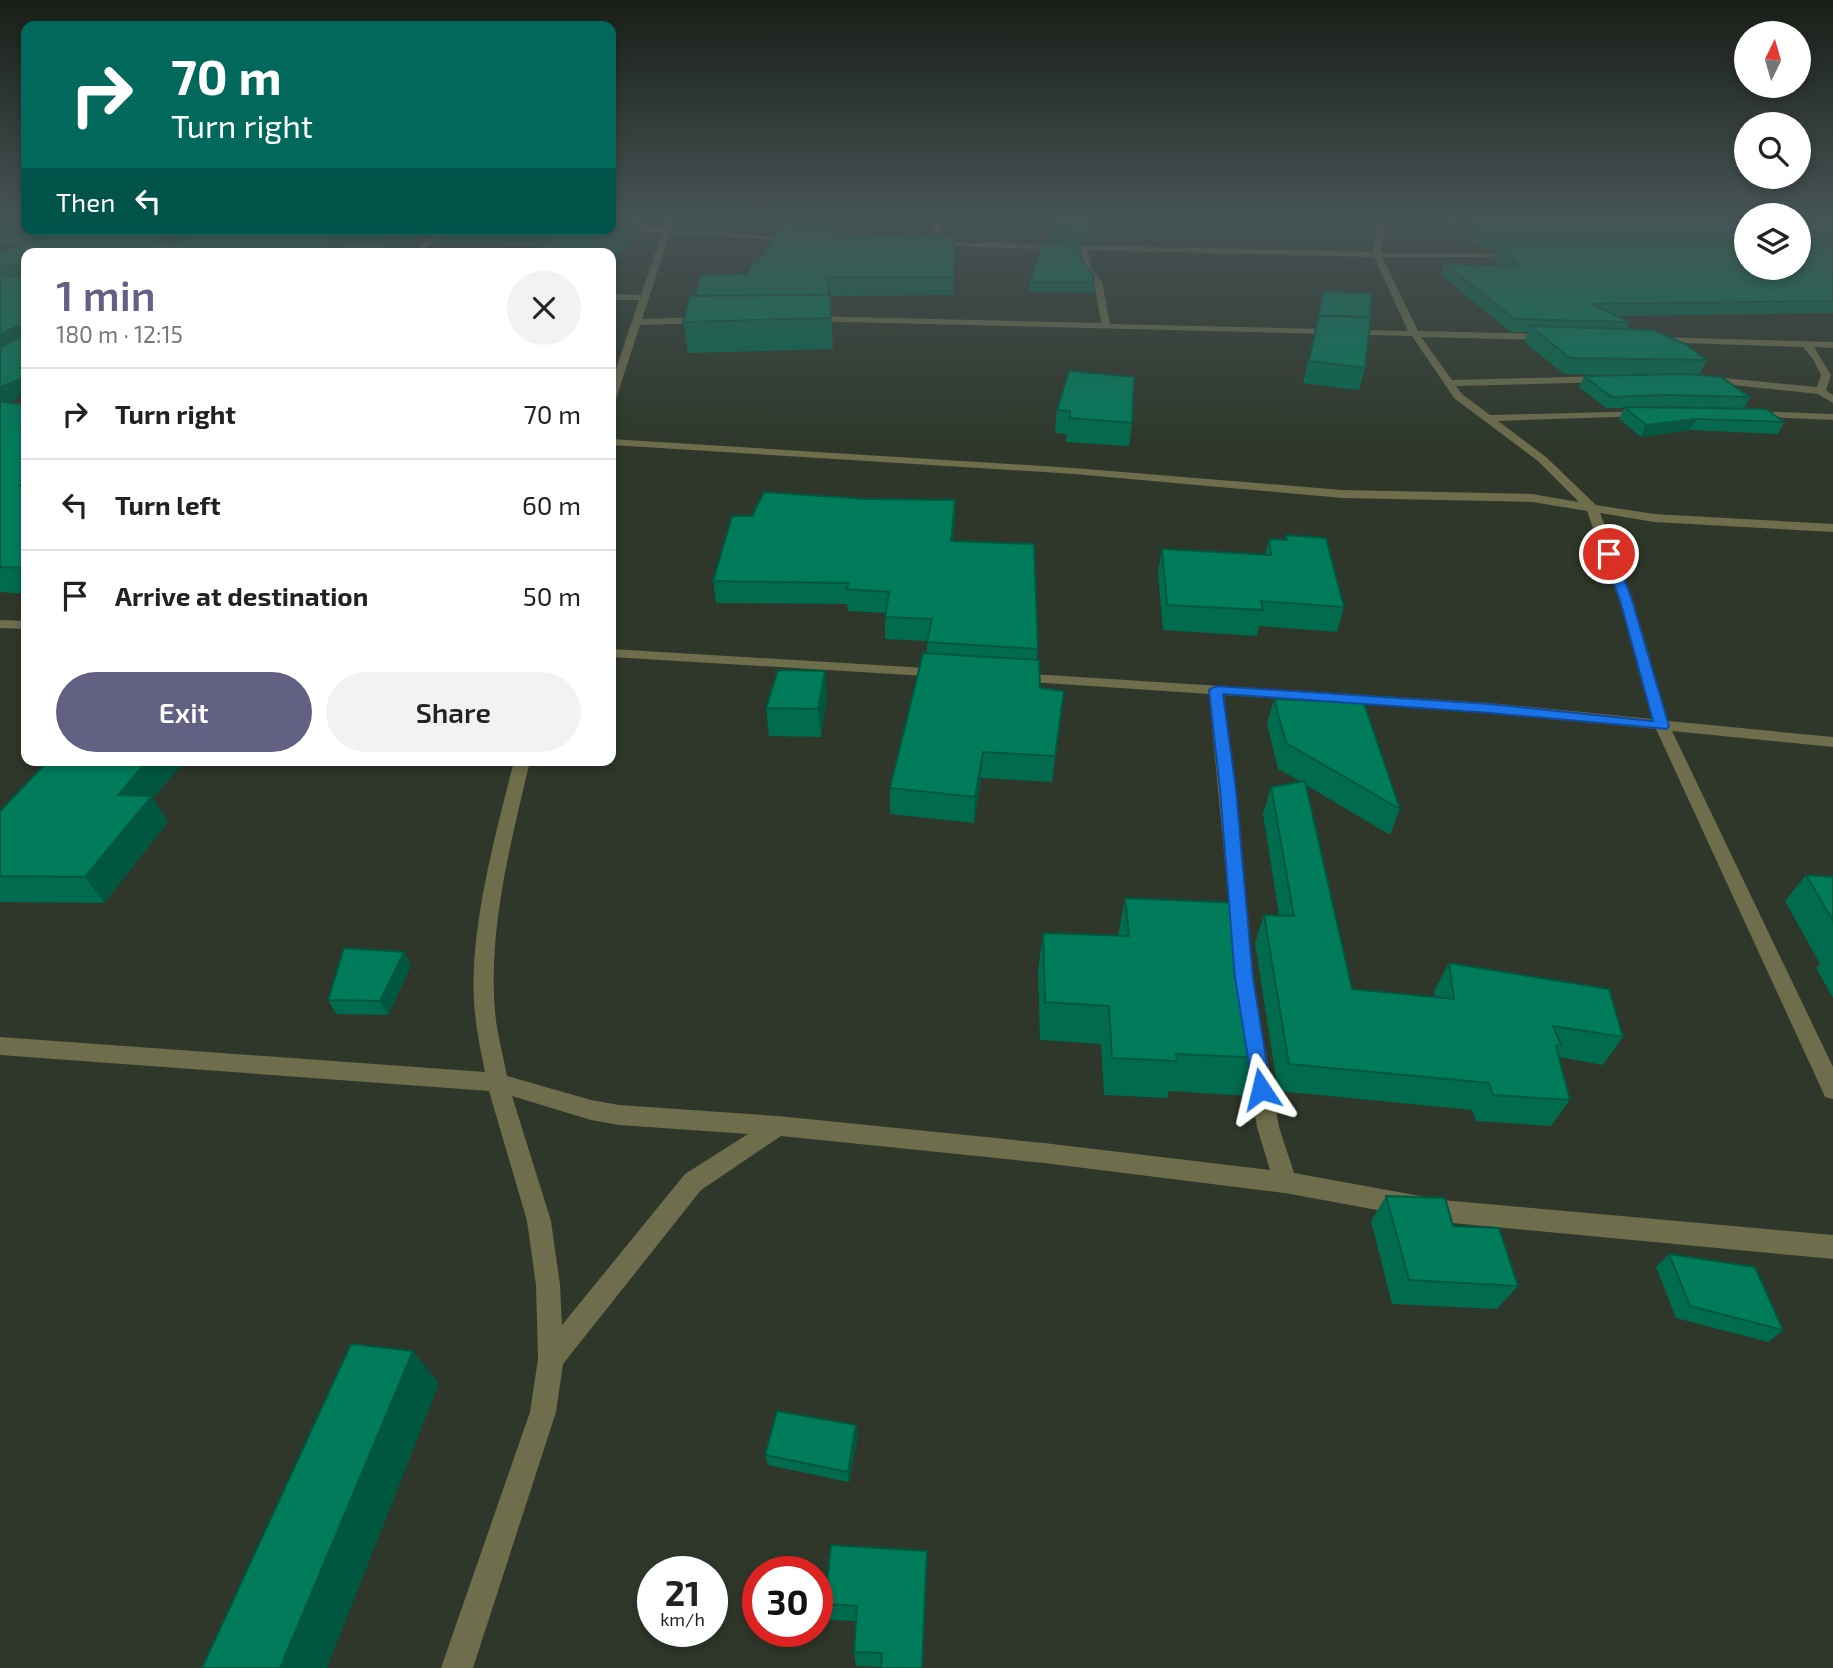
<!DOCTYPE html>
<html lang="en">
<head>
<meta charset="utf-8">
<style>
	:root { --surface:#fff; --page:#f2f2f2; --text:#222; --muted:#767676; --line:#e0e0e0; --accent:#626183 }
	body { margin:0; font-family:"Exo 2",sans-serif; background:var(--page); color:var(--text); height:100vh; display:flex; flex-direction:column; font-size:26px; white-space:nowrap }
	* { box-sizing:border-box; margin:0 }
	p { font-size:23px; color:var(--muted) }
	.icon { flex:none; width:38px; height:38px; fill:none; stroke:currentColor; stroke-width:2; stroke-linecap:round; stroke-linejoin:round }
	.map { position:relative; flex:1; overflow:hidden }
	.sheet { position:absolute; left:21px; top:248px; width:595px; height:518px; display:flex; flex-direction:column; background:var(--surface); border-radius:14px; box-shadow:0 4px 10px #0003 }
	.sheet>* { flex:none }
	.top-card { position:absolute; left:21px; top:21px; width:595px; height:214px; border-radius:14px; box-shadow:0 4px 10px #0003; background:#00695c; color:#fff; overflow:hidden }
	.needle { width:46px; rotate:5deg }
	.fabs { position:absolute; left:1734px; top:21px; display:grid; gap:14px }
	.fabs a { display:grid; place-items:center; width:77px; height:77px; border-radius:50%; background:var(--surface); box-shadow:0 4px 10px #0003; font-size:35px }
	.speed { position:absolute; left:637px; top:1556px; display:flex; gap:14px; font-size:35px; font-weight:700; text-align:center }
	.speed>* { display:grid; place-content:center; width:91px; height:91px; border-radius:50%; background:var(--surface); box-shadow:0 4px 10px #0003; line-height:1 }
	.speed small { font-size:18px; font-weight:400 }
	.speed .limit { border:10px solid #d22; background:#fff; color:#111 }
	.pin { position:absolute; display:grid; place-items:center; width:60px; height:60px; color:#fff; margin:-30px; border:4px solid #fff; border-radius:50%; box-shadow:0 2px 7px #0007 }
	.me { position:absolute; width:77px; margin:-38px; rotate:350deg; stroke-linejoin:round; filter:drop-shadow(0 0 5px #0008) }
	.turn { display:flex; align-items:center; gap:24px; height:147px; padding:0 35px; font-size:32px }
	.turn .icon { width:91px; height:91px; stroke-width:2.5 }
	.turn b { display:block; font-size:49px; line-height:60px }
	.then { display:flex; align-items:center; height:66px; padding:0 35px; background:#0003; gap:14px; font-size:26px }
	.round { display:grid; place-items:center; flex:none; width:74px; height:74px; border-radius:37px; background:var(--page) }
	.head { display:flex; align-items:center; justify-content:space-between; height:119px; padding:0 35px }
	h1 { font-size:42px; font-weight:600; line-height:52px; color:var(--accent) }
	.button { display:flex; gap:14px; margin-top:auto; padding:14px 35px }
	.button a { flex:1; height:80px; border-radius:42px; background:var(--accent); color:#fff; font-size:28px; font-weight:600; line-height:80px; text-align:center }
	.button a+a { background:var(--page); color:var(--text) }
	ul { padding:0; list-style:none }
	li { display:flex; align-items:center; gap:21px; height:91px; padding:0 35px; border-top:2px solid var(--line) }
	li div { flex:1 }
	li b { display:block; font-size:26px }
	li em { font-style:normal }
	.map>svg:first-child { display:block }
	.lines { fill:none; stroke-linecap:round; stroke-linejoin:round }
	.minor { fill:#6e6d4c; fill-rule:evenodd }
	.wall { fill:#006b4d; fill-rule:evenodd }
	.shaded-wall { fill:#00573f }
	.building { fill:#007c5a; stroke:#00573f; stroke-width:2 }
	.route { fill:#1a73e8; stroke:#114b97; stroke-width:2 }
</style>
</head>
<body>
<div class="map">
<svg width="1833" height="1668" viewBox="0 0 1833 1668">
	<rect width="100%" height="100%" fill="#2e372a"/>
	<g class="lines">
		<!-- minor -->
		<g class="minor">
			<path d="M668,215H676L671,229L800,239L796,241L670,233L642,319L706,317L711,320L706,323L640,325L616,399L611,402V384L639,300H611V294L641,295L662,233L611,229V225L664,228Z"/>
			<path d="M933,215H941V242L1373,252L1380,215H1388L1381,253H1520L1517,257H1382L1418,331L1550,334L1555,337L1550,340L1421,337L1452,380L1606,376L1611,379L1606,382L1456,386L1462,394L1490,415L1648,411L1649,413L1644,416L1498,421L1546,457L1596,505L1654,514L1833,524V532L1654,522L1600,513L1633,600L1668,721L1833,737V747L1672,731L1833,1067V1099L1825,1097L1822,1090L1656,729L1490,713L1224,695L1249,926L1247,931H1233L1231,926L1209,694L1016,681L1009,677L1016,673L1490,703L1652,719L1619,600L1587,511L1532,502L1342,498L1074,474L611,445V439L1074,468L1342,490L1532,494L1579,502L1538,461L1454,398L1412,336L805,321V317L808,316L1101,323L1094,283L1084,271L1079,250L932,246L928,244L933,242ZM1088,250L1374,257L1408,331L1110,324L1102,282L1092,270Z"/>
			<path d="M440,229H449L418,254H409Z"/>
			<path d="M1655,337L1833,342V348L1814,347L1831,375L1826,390L1833,395V403L1818,394L1704,382L1699,379L1704,376L1817,387L1821,375L1813,359L1803,347L1652,342V338Z"/>
			<path d="M1753,411L1833,414V420L1749,416L1748,414Z"/>
			<path d="M0,620L26,621V629L0,628Z"/>
			<path d="M611,649L943,669L950,673L943,677L611,657Z"/>
			<path d="M514,761H530C511,842 488,928 495,1012C497,1033 503,1055 507,1076L591,1100L619,1105L778,1116L1044,1143L1270,1170L1257,1127L1244,1052L1248,1046L1255,1043L1262,1046L1266,1052L1279,1127L1294,1173L1442,1200L1833,1235V1259L1442,1222L1285,1193L1044,1163L781,1136L701,1190L563,1364L556,1412L473,1668H441L530,1412L538,1359L536,1285L527,1221L489,1091L0,1055V1037L485,1072C481,1053 477,1033 475,1014C467,936 495,837 514,761ZM512,1096L591,1120L619,1125L748,1134L685,1174L562,1325L560,1285L551,1221Z"/>
		</g>
	</g>
	<!-- wall -->
	<g class="wall">
		<path d="M0,215H26V229H611V215H649L643,224H635L636,233L611,271V254L541,246L436,243L433,232L419,242H403L391,250L343,249L26,254V395L7,402L26,405V594L0,592V251L22,244H0V222L12,216Z"/>
		<path d="M787,215H854L843,234L955,235L953,295L830,296L833,349L688,353L683,322L695,296L747,274L757,264L788,226Z"/>
		<path d="M1439,215H1833V313L1617,316L1630,322L1627,329L1707,360L1699,375L1750,397L1744,409L1784,422L1778,434L1690,430L1641,437L1619,419L1624,408H1606L1579,387L1584,376L1627,375L1564,374L1524,342L1528,332H1511L1441,275L1444,264L1500,265L1493,259L1496,250H1482ZM1746,215L1799,268H1746ZM1660,406L1732,408L1629,407Z"/>
		<path d="M1046,232L1090,233L1089,243L1046,242Z"/>
		<path d="M1082,262L1094,282L1093,293L1029,292L1030,282Z"/>
		<path d="M1324,291L1365,368L1359,390L1303,383Z"/>
		<path d="M1069,371L1132,423L1129,446L1066,442L1067,434L1055,433L1057,410Z"/>
		<path d="M866,499L955,500L953,541L1038,649L1037,660L1040,688L1061,716L1052,782L981,778L974,823L890,814V788L927,653V641L885,639V613L848,611L847,604L716,603L713,581L752,516Z"/>
		<path d="M1286,535L1344,607L1337,632L1259,626L1257,636L1163,630L1158,573L1162,549L1265,554L1269,539L1285,540Z"/>
		<path d="M825,671L827,698L821,737L769,736L766,708Z"/>
		<path d="M1274,699L1400,809L1390,835L1306,785L1352,989L1435,997L1434,991L1449,963L1623,1037L1603,1065L1559,1057L1570,1100L1551,1126L1476,1121L1472,1110L1278,1091L1255,943L1264,915H1279L1263,814L1271,787L1300,781L1278,769L1267,724Z"/>
		<path d="M153,798L168,822L104,903L0,902V811Z"/>
		<path d="M1806,875L1833,877V998L1816,968L1820,964L1785,901Z"/>
		<path d="M1125,898L1264,1058L1250,1096L1169,1091L1167,1098L1104,1095L1101,1044L1040,1040L1038,971L1043,933L1118,936Z"/>
		<path d="M404,952L411,966L388,1015L336,1014L328,1000Z"/>
		<path d="M1386,1196L1453,1226L1518,1286L1497,1309L1392,1304L1371,1221Z"/>
		<path d="M1669,1254L1783,1330L1768,1342L1676,1318L1656,1267Z"/>
		<path d="M856,1425L858,1436L849,1482L768,1465L765,1455Z"/>
		<path d="M927,1551L881,1667L856,1666L854,1652L856,1621L829,1620L825,1604Z"/>
	</g>
	<!-- shaded-wall -->
	<g class="shaded-wall">
		<path d="M641,215H649L643,224Z"/>
		<path d="M843,215H854L843,234Z"/>
		<path d="M635,221L636,233L611,271V255Z"/>
		<path d="M175,229H197L165,252L160,243V240Z"/>
		<path d="M417,229H436L419,242L416,230Z"/>
		<path d="M399,230L403,242L391,250L388,238Z"/>
		<path d="M339,237L343,249L336,254H313Z"/>
		<path d="M17,326L25,340L0,353V335Z"/>
		<path d="M26,377V395L0,405V387Z"/>
		<path d="M1696,419L1690,430L1641,437L1646,425Z"/>
		<path d="M955,500V521L951,562V541Z"/>
		<path d="M825,671L827,698L821,737L818,709Z"/>
		<path d="M983,752L981,778L974,823L975,797Z"/>
		<path d="M147,761H185L153,798L168,822L104,903L85,877L118,795Z"/>
		<path d="M404,952L411,966L388,1015L380,1001Z"/>
		<path d="M413,1351L439,1384L327,1668H280Z"/>
		<path d="M856,1425L858,1436L849,1482L848,1472Z"/>
	</g>
	<!-- building -->
	<g class="building">
		<path d="M15,215H26V229H175L160,240V243L173,244L194,229H417L416,230H399L388,238L339,237L313,254H26V377L0,387V347L20,337L21,327L17,326L0,335V275L19,276L22,267L19,265L0,264V251L58,233L0,232V222Z"/>
		<path d="M1052,215H1088L1090,233L1046,232Z"/>
		<path d="M1456,215H1833V239H1805L1803,248H1833V301L1592,304L1630,322L1515,319L1444,264L1519,266L1497,248L1746,247V268H1799V215H1746V238L1485,239Z"/>
		<path d="M611,220L635,221L611,255V254H533L554,234L433,231L434,229H611Z"/>
		<path d="M781,226L836,229L833,234L955,235L954,278H828L829,295L695,296L701,275L747,274L752,264H757Z"/>
		<path d="M1043,242L1078,243L1082,262L1093,274L1094,282H1030Z"/>
		<path d="M1324,291L1372,294L1370,317L1318,316Z"/>
		<path d="M830,295L831,318L683,322L690,296Z"/>
		<path d="M1319,316L1371,317L1365,368L1309,361Z"/>
		<path d="M1530,326L1654,330L1685,344L1707,360L1570,358Z"/>
		<path d="M1069,371L1134,377L1132,423L1069,418L1070,411L1057,410Z"/>
		<path d="M1687,374L1721,377L1750,397L1665,395L1611,397L1584,376Z"/>
		<path d="M0,401L26,405V482L21,485H26V568L0,567Z"/>
		<path d="M1624,407L1766,409L1784,422L1696,419L1646,425Z"/>
		<path d="M764,492L866,499L955,500L951,541L1034,544L1038,649L927,642L932,619L885,617L889,592L846,589L849,583L713,581L732,516H752Z"/>
		<path d="M1286,535L1326,538L1344,607L1261,601L1263,610L1167,605L1162,549L1271,555L1269,539L1287,540Z"/>
		<path d="M923,653L1039,660L1040,688L1064,691L1055,756L983,752L975,797L890,788Z"/>
		<path d="M778,670L825,671L818,709L766,708Z"/>
		<path d="M1274,699L1364,703L1400,809L1286,743Z"/>
		<path d="M48,761H147L118,795L152,796L85,877L0,876V811Z"/>
		<path d="M1305,781L1352,989L1454,999L1449,963L1609,989L1623,1037L1553,1026L1561,1045L1556,1046L1570,1100L1493,1095L1489,1083L1289,1064L1264,915L1294,916L1271,787Z"/>
		<path d="M1806,875L1833,877V921Z"/>
		<path d="M1125,898L1242,903L1264,1058L1176,1054L1177,1061L1112,1058L1109,1006L1045,1002L1043,933L1129,936Z"/>
		<path d="M344,948L404,952L380,1001L328,1000Z"/>
		<path d="M1386,1196L1445,1198L1453,1226L1499,1228L1518,1286L1409,1280Z"/>
		<path d="M1669,1254L1755,1267L1783,1330L1690,1306Z"/>
		<path d="M351,1344L413,1351L280,1668H202Z"/>
		<path d="M777,1411L856,1425L848,1472L765,1455Z"/>
		<path d="M831,1545L927,1551L922,1668H881L882,1653L854,1652L857,1606L825,1604Z"/>
	</g>
	<!-- sky -->
	<linearGradient id="sky" x2="0" y2="1"><stop stop-color="#191e17"/><stop offset="0.48" stop-color="#465355"/><stop offset="1" stop-color="#465355" stop-opacity="0"/></linearGradient>
	<rect width="1833" height="449" fill="url(#sky)"/>
	<!-- route -->
	<path class="route" d="M1609,551L1615,554L1632,600L1669,726L1667,729L1490,713L1223,694L1236,790L1253,978L1271,1089L1268,1095L1261,1097L1254,1095L1235,978L1220,790L1209,690L1216,686L1490,704L1653,721L1620,600L1603,554Z"/>
</svg>
<div class="fabs">
<a><svg class="needle" viewBox="-14 -14 28 28"><path d="M0-13l5 13h-10z" fill="#e53935"/><path d="M0 13l5-13h-10z" fill="#767676"/></svg></a>
<a><svg class="icon" aria-label="search" viewBox="0 0 24 24"><circle cx="10" cy="10" r="6"/><path d="M15 15l6 6"/></svg></a>
<a><svg class="icon" aria-label="layers" viewBox="0 0 24 24"><path d="M12 4l9 5-9 5-9-5zM3 14l9 5 9-5"/></svg></a>
</div>
<div class="speed"><div>21<small>km/h</small></div><div class="limit">30</div></div>
<div class="pin" style="left:1609px;top:554px;background:#d93025"><svg class="icon" aria-label="arrive" viewBox="0 0 24 24"><path d="M6 21V4h12l-3 4 3 4H6"/></svg></div>
<svg class="me" style="left:1261px;top:1089px" viewBox="-20 -20 40 40"><path d="M0-17L14 15 0 8-14 15z" fill="#1a73e8" stroke="#fff" stroke-width="4"/></svg>
<div class="top-card">
<div class="turn"><svg class="icon" aria-label="right" viewBox="0 0 24 24"><path d="M7 20v-9h11M14 6l5 5-5 5"/></svg><div><b>70 m</b>Turn right</div></div>
<div class="then">Then<svg class="icon" aria-label="left" viewBox="0 0 24 24"><path d="M17 20v-9H6M10 6l-5 5 5 5"/></svg></div>
</div>
<section class="sheet">
<div class="head"><div><h1>1 min</h1><p>180 m · 12:15</p></div><a class="round"><svg class="icon" aria-label="close" viewBox="0 0 24 24"><path d="M6 6l12 12M18 6L6 18"/></svg></a></div>
<ul>
<li><svg class="icon" aria-label="right" viewBox="0 0 24 24"><path d="M7 20v-9h11M14 6l5 5-5 5"/></svg><div><b>Turn right</b></div><em>70 m</em></li>
<li><svg class="icon" aria-label="left" viewBox="0 0 24 24"><path d="M17 20v-9H6M10 6l-5 5 5 5"/></svg><div><b>Turn left</b></div><em>60 m</em></li>
<li><svg class="icon" aria-label="arrive" viewBox="0 0 24 24"><path d="M6 21V4h12l-3 4 3 4H6"/></svg><div><b>Arrive at destination</b></div><em>50 m</em></li>
</ul>
<div class="button"><a>Exit</a><a>Share</a></div>
</section>
</div>
</body>
</html>
